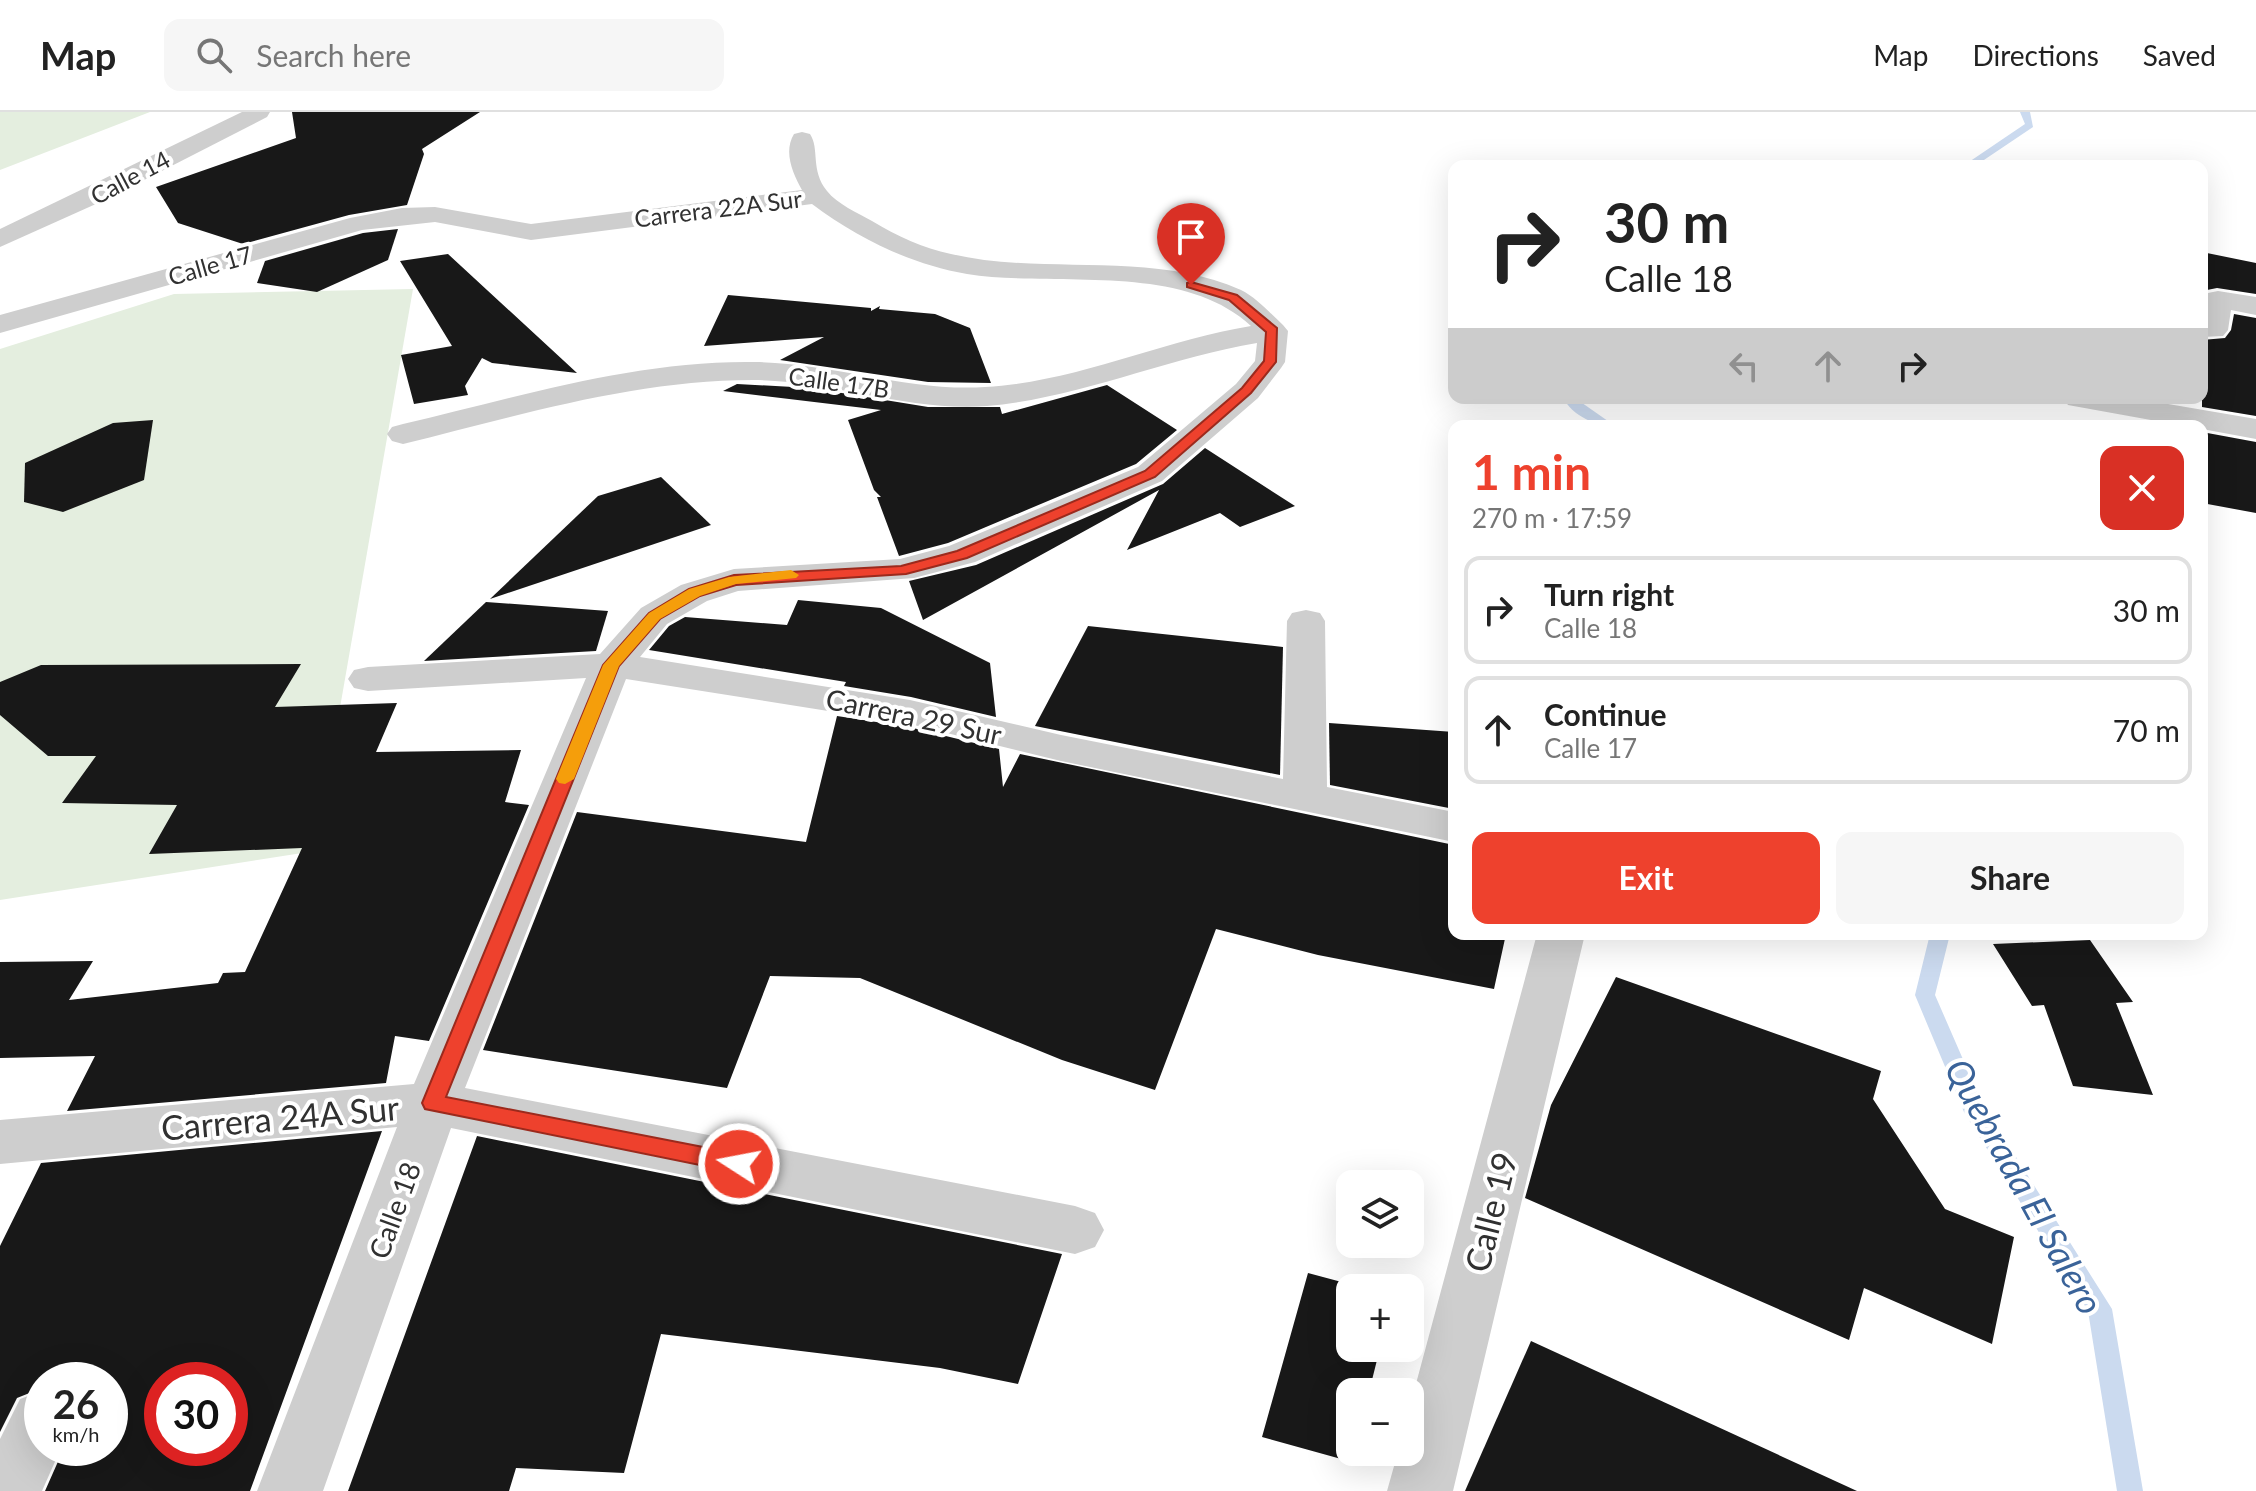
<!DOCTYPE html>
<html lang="en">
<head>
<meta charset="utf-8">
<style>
	:root { --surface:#fff; --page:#f6f6f6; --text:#222; --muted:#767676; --line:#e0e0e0; --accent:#ee412d }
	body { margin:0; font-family:Lato,sans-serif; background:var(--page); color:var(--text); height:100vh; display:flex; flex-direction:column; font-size:30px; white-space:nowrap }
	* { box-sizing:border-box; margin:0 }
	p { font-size:26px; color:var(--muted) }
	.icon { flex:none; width:44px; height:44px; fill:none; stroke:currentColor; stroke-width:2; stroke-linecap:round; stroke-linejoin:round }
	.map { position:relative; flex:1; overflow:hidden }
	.drawer { position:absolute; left:1448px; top:308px; width:760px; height:520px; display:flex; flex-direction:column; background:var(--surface); border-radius:16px; box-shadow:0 8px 32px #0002 }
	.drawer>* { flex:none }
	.guide { position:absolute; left:1448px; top:48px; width:760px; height:244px; border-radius:16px; box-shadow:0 8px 32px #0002; background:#fff; color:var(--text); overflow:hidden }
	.tools { position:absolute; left:1336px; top:1058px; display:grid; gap:16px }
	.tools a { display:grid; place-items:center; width:88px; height:88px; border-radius:16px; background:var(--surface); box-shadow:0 8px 32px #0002; font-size:40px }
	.speed { position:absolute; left:24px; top:1250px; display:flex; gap:16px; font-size:40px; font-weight:700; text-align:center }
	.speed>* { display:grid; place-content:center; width:104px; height:104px; border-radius:50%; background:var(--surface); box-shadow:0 8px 32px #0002; line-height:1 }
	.speed small { font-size:20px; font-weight:400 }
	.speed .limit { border:12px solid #d22; background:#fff; color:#111 }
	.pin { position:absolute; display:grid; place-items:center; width:68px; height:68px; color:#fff; margin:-82px -34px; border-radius:50% 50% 50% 0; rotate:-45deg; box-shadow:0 0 8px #0007 }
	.pin .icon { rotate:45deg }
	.me { position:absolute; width:88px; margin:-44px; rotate:281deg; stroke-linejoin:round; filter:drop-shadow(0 0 6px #0008) }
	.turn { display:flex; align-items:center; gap:28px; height:168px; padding:0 24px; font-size:36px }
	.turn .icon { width:104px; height:104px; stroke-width:2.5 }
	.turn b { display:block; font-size:56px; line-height:68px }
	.lanes { display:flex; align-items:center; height:76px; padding:0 24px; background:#0003; justify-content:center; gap:40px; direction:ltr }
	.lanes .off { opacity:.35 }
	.round { display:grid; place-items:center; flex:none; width:84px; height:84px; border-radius:16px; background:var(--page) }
	.head { display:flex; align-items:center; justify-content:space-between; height:136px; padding:0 24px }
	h1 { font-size:48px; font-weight:700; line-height:60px; color:var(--accent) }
	.primary-button { display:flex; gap:16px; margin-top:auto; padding:16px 24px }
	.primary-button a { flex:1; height:92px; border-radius:16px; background:var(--accent); color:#fff; font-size:32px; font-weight:700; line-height:92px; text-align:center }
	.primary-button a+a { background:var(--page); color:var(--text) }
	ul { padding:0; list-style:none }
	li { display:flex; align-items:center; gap:24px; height:108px; margin:0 16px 12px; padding:0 8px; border:4px solid var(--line); border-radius:16px }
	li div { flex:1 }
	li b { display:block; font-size:30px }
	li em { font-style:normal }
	header { display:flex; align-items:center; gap:48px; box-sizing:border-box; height:112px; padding:0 40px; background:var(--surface); border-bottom:2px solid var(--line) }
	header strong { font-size:38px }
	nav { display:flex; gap:44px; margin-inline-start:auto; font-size:28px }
	.search { width:560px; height:72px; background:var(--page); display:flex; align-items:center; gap:20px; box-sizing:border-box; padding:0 28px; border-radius:16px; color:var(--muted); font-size:30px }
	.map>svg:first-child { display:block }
	.green { fill:#e4eedf }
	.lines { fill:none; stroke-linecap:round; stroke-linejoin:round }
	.stream { fill:#cbdaef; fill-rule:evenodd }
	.building { fill:#181818; fill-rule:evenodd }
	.minor { fill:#cecece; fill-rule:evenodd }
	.route { fill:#ee412d; stroke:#9b2a1d; stroke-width:2 }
	.slow { fill:#f59e0b }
	.labels { text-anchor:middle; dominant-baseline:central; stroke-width:8; stroke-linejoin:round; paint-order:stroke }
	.far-street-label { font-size:24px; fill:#313131; stroke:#fff }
	.street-label { font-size:28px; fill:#313131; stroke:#fff }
	.near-street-label { font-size:34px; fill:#313131; stroke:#fff }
	.near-water-label { font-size:36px; font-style:italic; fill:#3a6399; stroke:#fff }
</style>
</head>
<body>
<header>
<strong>Map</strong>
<div class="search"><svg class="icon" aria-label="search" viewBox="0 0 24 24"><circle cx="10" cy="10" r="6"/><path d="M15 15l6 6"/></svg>Search here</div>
<nav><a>Map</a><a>Directions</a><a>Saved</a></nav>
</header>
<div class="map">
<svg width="2256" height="1379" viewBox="0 0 2256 1379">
	<rect width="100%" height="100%" fill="#fff"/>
	<!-- green -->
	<g class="green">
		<path d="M0,0H150L0,58Z"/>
		<path d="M413,177L315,739L0,788V237L174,182Z"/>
	</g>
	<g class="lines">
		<!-- stream -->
		<g class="stream">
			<path d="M2020,0H2030L2033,15L1975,54H1963L2025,12Z"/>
			<path d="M1563,286H1575L1615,314C1595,314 1573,304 1563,286Z"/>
			<path d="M1930,822H1950L1935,883L1982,991L2112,1197L2143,1379H2117L2088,1199L1964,1000L1915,883Z"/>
		</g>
	</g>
	<!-- building -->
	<g class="building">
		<path d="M292,0H480L422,37L424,42L407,93L349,103L243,132L178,111L156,75L296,26Z"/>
		<path d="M398,117L388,148L317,180L257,171L265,149L363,121Z"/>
		<path d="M2202,140L2256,151V182L2217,176L2207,178L2202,189Z"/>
		<path d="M448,142L577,261L492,251L482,246L465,274L468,283L414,292L401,243L452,234L400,149Z"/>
		<path d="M728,183L871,196V199L880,194L879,197L935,202L970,216L991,271L928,270L780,248L824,225L704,234Z"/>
		<path d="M2234,202L2256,206V304L2202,295V228L2225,226L2231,218Z"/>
		<path d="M737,272L811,276L928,295H1000L1002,302L1107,273L1177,318L1136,352L948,431L899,444L877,385H881L874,378L848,308L881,298L723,279Z"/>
		<path d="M153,308L144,368L63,400L24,390L25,351L113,311Z"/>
		<path d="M2202,320L2256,330V401L2202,391Z"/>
		<path d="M1205,336L1295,394L1240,415L1220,401L1127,438L1159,378L923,508L909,469L976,453L1163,372Z"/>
		<path d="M661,365L711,413L490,487L598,384Z"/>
		<path d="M798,488L881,496L990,551L996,605L911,585L844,574L846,570L649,538L669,514L685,505L787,513Z"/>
		<path d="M486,490L608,499L596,539L424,549Z"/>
		<path d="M1088,514L1283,535L1280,663L1035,614Z"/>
		<path d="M301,552L275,595L397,591L376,640L521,638L505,690L529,693L429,929L395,924L386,971L67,999L95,944L0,946V850L93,849L69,888L218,871L223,861L245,860L302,736L149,742L177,693L62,691L96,644H48L0,603V570L41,553Z"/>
		<path d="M837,604L909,615L999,637L1003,675L1020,642L1454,733V822H1506L1494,877L1318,843L1216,817L1155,978L1062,948L860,866L770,864L727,976L483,938L577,700L806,730Z"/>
		<path d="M1329,611L1454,620V697L1330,673Z"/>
		<path d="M2090,828L2133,890L2116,891L2153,983L2073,974L2044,893L2032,894L1993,832Z"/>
		<path d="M1616,865L1881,959L1873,987L1945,1097L2014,1125L1992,1232L1864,1176L1849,1228L1525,1086L1551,993Z"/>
		<path d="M382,1019L250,1379H45L64,1336H110V1268H42V1276L17,1286L0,1320V1134L41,1051ZM162,1268H230V1336H162Z"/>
		<path d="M477,1024L1062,1142L1018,1272L940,1256L661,1222L624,1361L516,1356L509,1379H348Z"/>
		<path d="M1308,1161L1364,1176H1350V1236H1380L1369,1280H1350V1340H1355L1352,1350L1262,1325Z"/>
		<path d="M1531,1229L1857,1379H1465Z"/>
	</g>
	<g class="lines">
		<!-- minor -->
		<g class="minor">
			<path d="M242,0H270L267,5L107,87L0,135V117Z"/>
			<path d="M802,20L810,22C820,37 810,58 827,79C837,92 858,101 872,109C897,124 923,136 951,142C1045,164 1150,138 1241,178C1257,186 1270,201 1283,213L1288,219L1285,250L1281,256L1258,286L1162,369L975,450L914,466L738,479L707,489L667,512L640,545L910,588L1061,623L1283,667L1287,509L1292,501L1306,498L1320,501L1325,509L1327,675L1454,700V730L1061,649L910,612L626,567L465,976L1075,1094L1095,1101L1104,1118L1095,1135L1075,1142L451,1016L323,1379H257L397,1015L0,1052V1008L414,972L586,566L368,579L354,576L348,567L354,558L368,555L600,542L641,496L681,473L734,457L900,447L949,434L1138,355L1236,272L1255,249L1257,231C1166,246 1080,286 987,294C908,300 832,268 753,268C634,268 517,304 403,332L392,329L387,322L392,315L403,312C518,285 636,248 755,250C833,251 909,280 985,275C1076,270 1161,229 1251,214C1181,149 1055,176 967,162C910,152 859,127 812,92L531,128L435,110L362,118L0,221V203L350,106L402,96L435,95L531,112L802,78C793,62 783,40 794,22Z"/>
			<path d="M2218,179L2256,185V203L2231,198L2228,218L2223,224L2202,225V198L2208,181Z"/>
			<path d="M2063,286H2133L2256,307V327L2202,317V314H2184L2079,295L2068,293Z"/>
			<path d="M1537,822H1585L1453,1379H1387L1398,1340H1410V1294Z"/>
			<path d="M42,1279V1336H61L42,1379H0V1327L20,1287Z"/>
		</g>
	</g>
	<!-- route -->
	<path class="route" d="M1191,170L1237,183L1277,216L1276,250L1251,281L1155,365L967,446L906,462L736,473L700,484L660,507L619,554L446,985L739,1042L747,1045L750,1052L747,1058L739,1061L425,997L422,991L603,553L649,501L689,477L734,463L901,454L957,439L1145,359L1242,276L1264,249L1266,220L1229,188L1187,175V171Z"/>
	<!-- slow -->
	<path class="slow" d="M791,458L799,463L796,466L736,472L700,484L660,507L619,554L574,667L565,672L559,671L556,667L603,553L649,501L689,477L729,465Z"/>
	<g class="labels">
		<!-- far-street labels -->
		<g class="far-street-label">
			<text transform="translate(130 65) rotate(-28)">Calle 14</text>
			<text transform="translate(718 96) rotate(-7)">Carrera 22A Sur</text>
			<text transform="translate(210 153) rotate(-16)">Calle 17</text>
			<text transform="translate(839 270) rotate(8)">Calle 17B</text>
		</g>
		<!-- street labels -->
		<g class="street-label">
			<text transform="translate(914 604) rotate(12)">Carrera 29 Sur</text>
			<text transform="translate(394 1098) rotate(-70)">Calle 18</text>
		</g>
		<!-- near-street labels -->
		<g class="near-street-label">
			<text transform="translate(280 1005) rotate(-5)">Carrera 24A Sur</text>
			<text transform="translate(1490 1100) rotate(-76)">Calle 19</text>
		</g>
		<!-- near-water labels -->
		<g class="near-water-label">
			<text transform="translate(2025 1074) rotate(61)">Quebrada El Salero</text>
		</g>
	</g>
</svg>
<div class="tools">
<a><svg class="icon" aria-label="layers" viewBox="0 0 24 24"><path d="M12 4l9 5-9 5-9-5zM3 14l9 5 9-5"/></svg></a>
<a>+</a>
<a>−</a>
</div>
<div class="speed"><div>26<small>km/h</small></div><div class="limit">30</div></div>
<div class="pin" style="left:1191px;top:173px;background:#d93025"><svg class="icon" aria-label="arrive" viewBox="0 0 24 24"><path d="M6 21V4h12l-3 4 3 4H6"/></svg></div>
<svg class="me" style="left:739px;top:1052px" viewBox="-20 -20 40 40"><circle r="17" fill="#ee412d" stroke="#fff" stroke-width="3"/><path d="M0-11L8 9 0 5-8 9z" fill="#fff"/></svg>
<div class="guide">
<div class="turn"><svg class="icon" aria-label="right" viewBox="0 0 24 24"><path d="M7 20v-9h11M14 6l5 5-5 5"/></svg><div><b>30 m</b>Calle 18</div></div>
<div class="lanes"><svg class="icon off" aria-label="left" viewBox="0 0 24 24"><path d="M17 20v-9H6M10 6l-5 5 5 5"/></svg><svg class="icon off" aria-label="ahead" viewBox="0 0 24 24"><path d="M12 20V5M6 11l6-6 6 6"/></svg><svg class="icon" aria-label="right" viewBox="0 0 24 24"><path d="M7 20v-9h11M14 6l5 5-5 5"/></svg></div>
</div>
<section class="drawer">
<div class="head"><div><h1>1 min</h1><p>270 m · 17:59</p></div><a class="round" style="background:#d93025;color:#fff"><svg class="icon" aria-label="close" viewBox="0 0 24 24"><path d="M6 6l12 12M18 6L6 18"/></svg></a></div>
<ul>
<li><svg class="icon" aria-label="right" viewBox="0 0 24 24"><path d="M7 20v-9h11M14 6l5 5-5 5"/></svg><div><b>Turn right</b><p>Calle 18</p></div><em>30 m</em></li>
<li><svg class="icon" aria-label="ahead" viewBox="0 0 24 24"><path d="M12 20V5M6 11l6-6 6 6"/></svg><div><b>Continue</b><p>Calle 17</p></div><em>70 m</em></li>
</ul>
<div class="primary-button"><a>Exit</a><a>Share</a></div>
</section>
</div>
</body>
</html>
